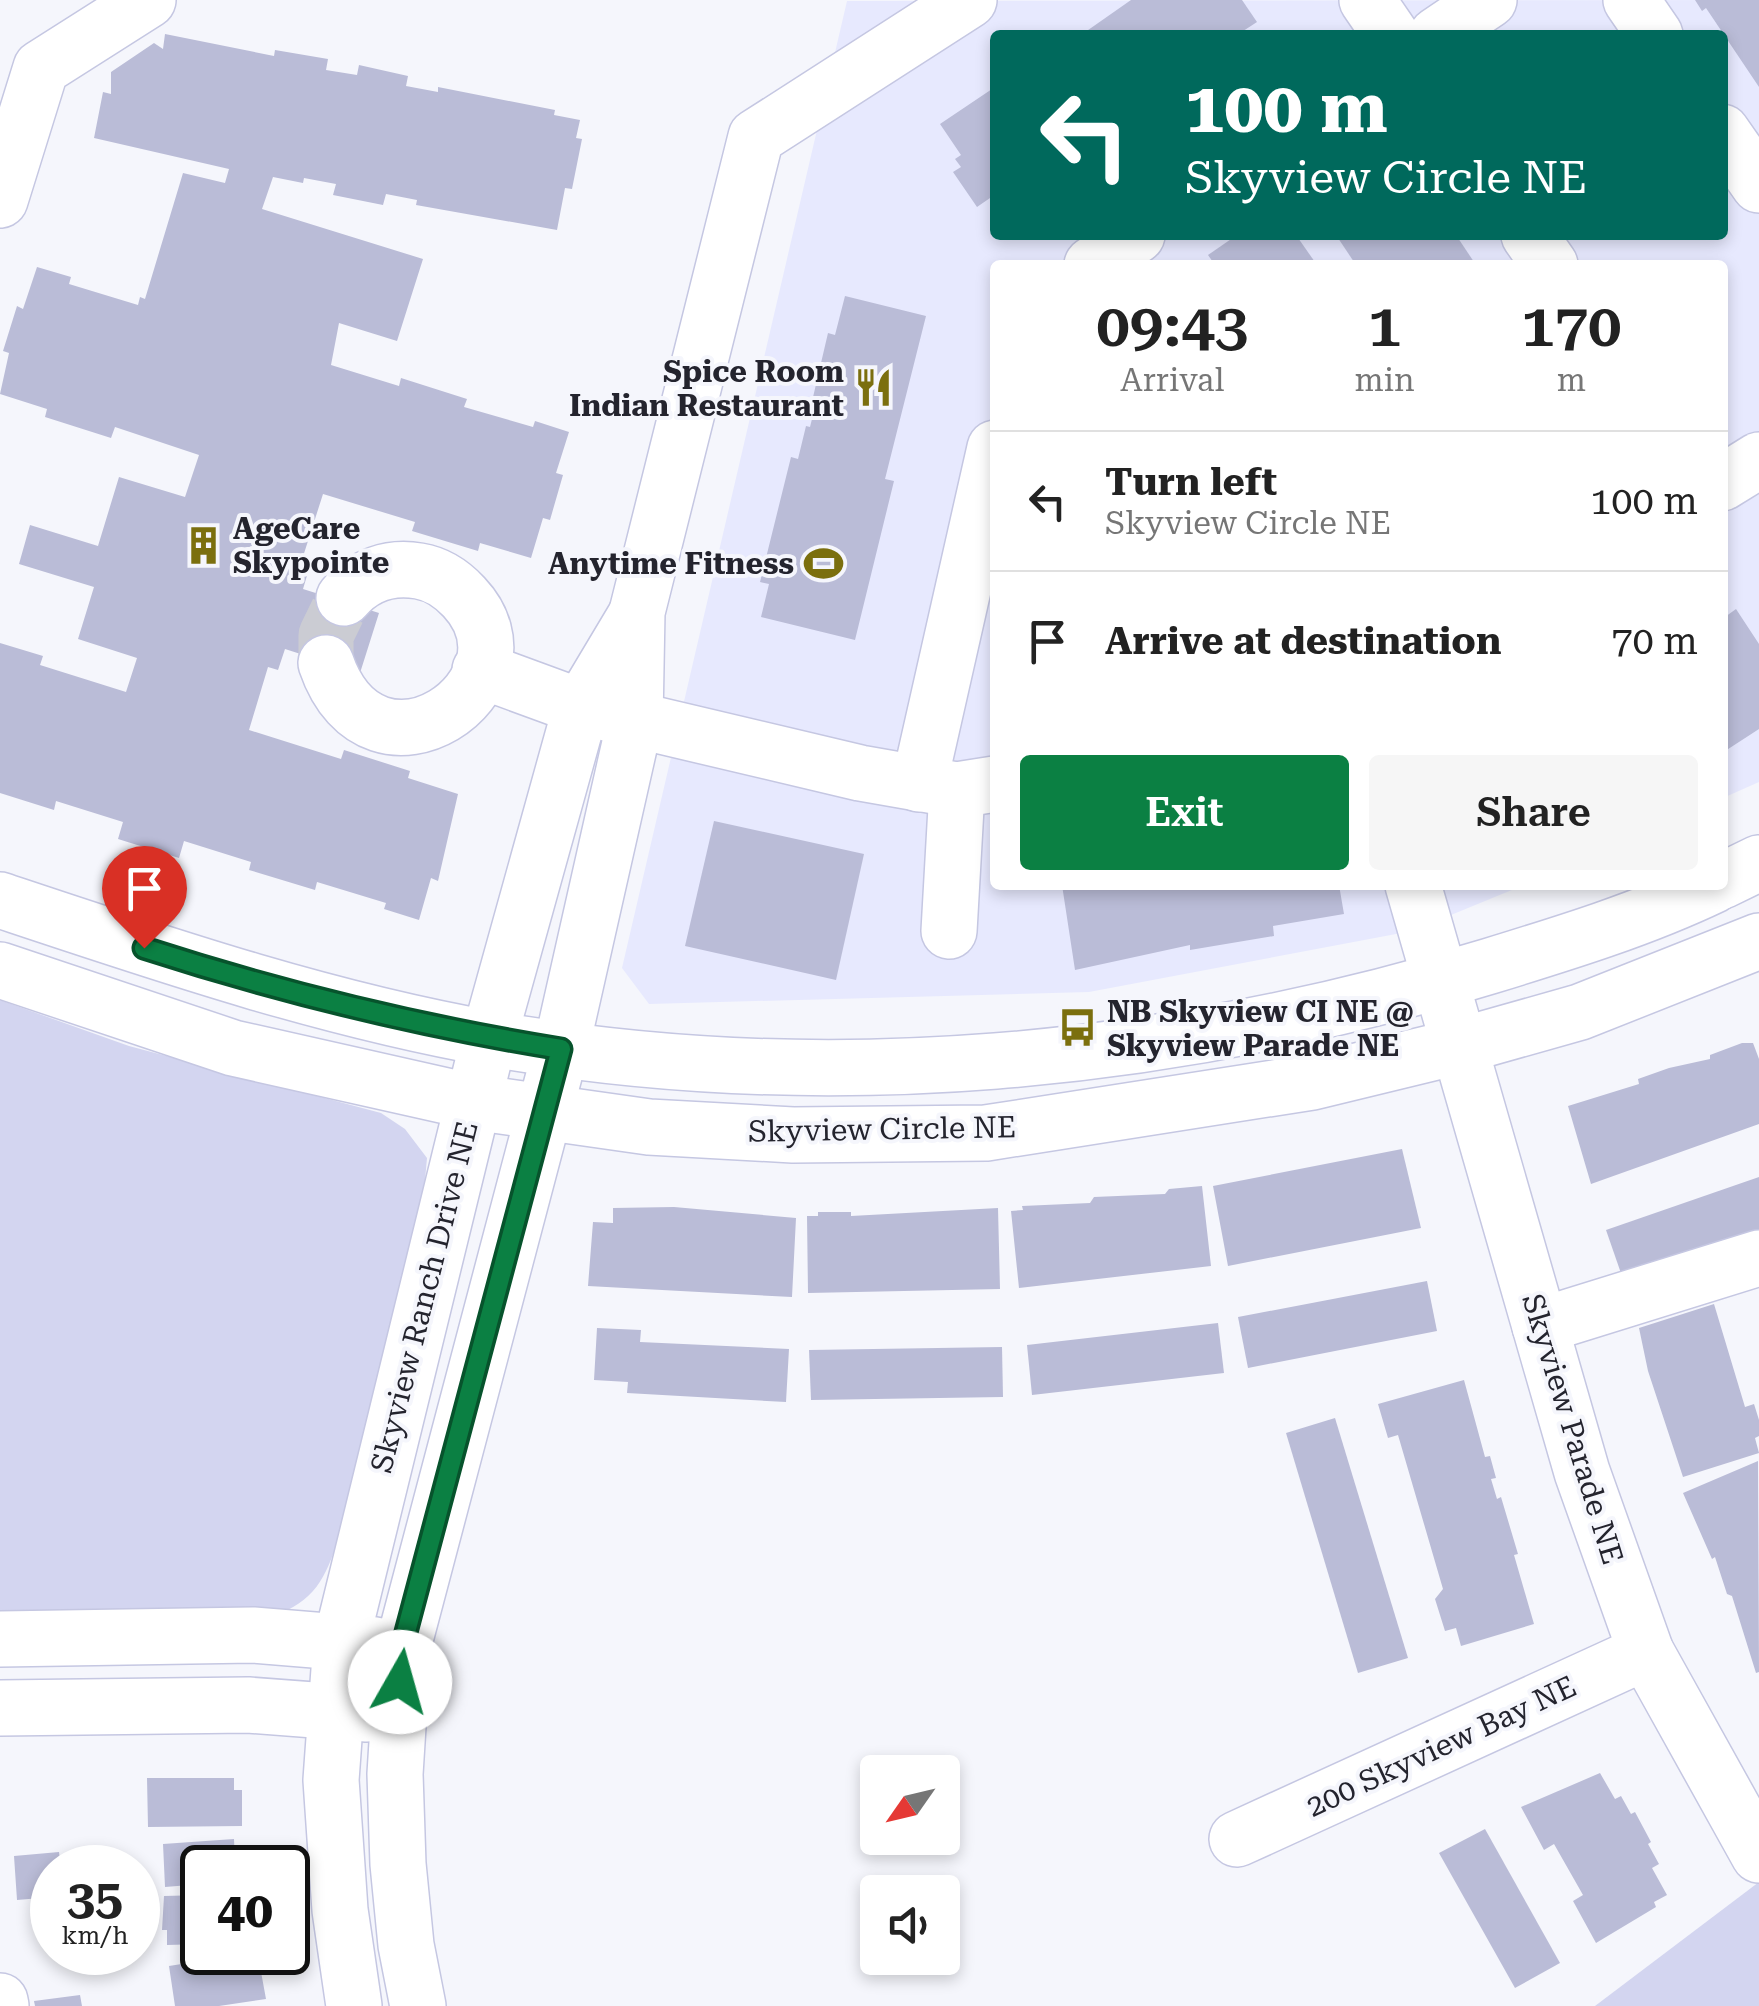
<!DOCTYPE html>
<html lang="en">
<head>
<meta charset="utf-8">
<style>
	:root { --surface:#fff; --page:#f6f6f6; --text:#222; --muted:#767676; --line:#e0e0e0; --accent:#0b8043 }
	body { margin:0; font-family:"Roboto Serif",serif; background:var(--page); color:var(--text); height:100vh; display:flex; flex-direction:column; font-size:38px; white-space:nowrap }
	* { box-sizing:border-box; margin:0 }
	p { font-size:32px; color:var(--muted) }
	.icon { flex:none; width:55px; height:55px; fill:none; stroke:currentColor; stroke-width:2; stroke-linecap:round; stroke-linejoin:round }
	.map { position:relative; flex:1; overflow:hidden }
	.sheet { position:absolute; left:990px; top:260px; width:738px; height:630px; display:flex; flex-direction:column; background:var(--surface); border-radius:10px; box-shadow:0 5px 15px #0003 }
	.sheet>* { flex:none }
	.guide { position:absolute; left:990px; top:30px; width:738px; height:210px; border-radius:10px; box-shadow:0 5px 15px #0003; background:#00695c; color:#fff; overflow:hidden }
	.needle { width:65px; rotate:236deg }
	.buttons { position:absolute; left:860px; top:1755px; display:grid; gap:20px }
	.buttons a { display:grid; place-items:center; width:100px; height:100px; border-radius:10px; background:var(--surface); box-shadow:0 5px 15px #0003; font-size:50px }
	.speed { position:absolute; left:30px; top:1845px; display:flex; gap:20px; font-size:50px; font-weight:700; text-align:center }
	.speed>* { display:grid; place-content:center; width:130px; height:130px; border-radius:50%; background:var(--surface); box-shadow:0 5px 15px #0003; line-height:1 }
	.speed small { font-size:25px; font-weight:400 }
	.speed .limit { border:5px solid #111; border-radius:15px; background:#fff; color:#111 }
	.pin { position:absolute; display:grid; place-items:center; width:85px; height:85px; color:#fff; margin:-102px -42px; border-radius:50% 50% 50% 0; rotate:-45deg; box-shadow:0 0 10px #0007 }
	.pin .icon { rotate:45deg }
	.me { position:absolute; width:110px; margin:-55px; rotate:7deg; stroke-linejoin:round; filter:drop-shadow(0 0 8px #0008) }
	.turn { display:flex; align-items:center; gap:35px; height:210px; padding:0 30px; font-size:45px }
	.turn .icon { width:130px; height:130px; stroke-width:2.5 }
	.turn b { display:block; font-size:70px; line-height:85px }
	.eta { display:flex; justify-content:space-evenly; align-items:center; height:170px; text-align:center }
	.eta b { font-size:60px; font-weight:600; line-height:70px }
	.cta { display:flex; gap:20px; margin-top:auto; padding:20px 30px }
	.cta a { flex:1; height:115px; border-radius:10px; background:var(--accent); color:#fff; font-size:40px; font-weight:600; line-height:115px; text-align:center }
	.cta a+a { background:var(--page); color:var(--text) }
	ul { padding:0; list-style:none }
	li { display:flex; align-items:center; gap:30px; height:140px; padding:0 30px; border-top:2px solid var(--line) }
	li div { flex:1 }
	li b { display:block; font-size:38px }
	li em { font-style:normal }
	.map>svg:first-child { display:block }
	.built { fill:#e7e9fe; fill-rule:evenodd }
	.green { fill:#d3d5f0 }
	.building { fill:#babcd7 }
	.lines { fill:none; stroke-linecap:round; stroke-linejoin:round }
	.minor-tunnel { stroke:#cbccd3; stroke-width:55; stroke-dasharray:55 28; stroke-linecap:butt }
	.minor-casing { stroke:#c5c7e2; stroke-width:58 }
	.minor { stroke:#fff; stroke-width:55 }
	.route-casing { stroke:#07532c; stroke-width:25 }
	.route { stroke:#0b8043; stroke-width:18 }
	.labels { text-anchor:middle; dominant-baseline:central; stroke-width:8; stroke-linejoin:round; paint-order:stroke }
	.poi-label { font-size:30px; font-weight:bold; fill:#24242e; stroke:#f5f6fc; text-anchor:end }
	.street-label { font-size:30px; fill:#24242e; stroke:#f5f6fc }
</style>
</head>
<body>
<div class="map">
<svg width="1759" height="2006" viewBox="0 0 1759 2006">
	<rect width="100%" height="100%" fill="#f5f6fc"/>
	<!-- built -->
	<path class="built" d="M1759,0V782L1723,798L1722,265H995V885H1524L1412,931L1089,992L649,1004L622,968L847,1ZM995,35H1722V235H995Z"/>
	<!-- green -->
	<g class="green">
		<path d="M0,1000L129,1046L381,1113L405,1129L427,1158L423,1202L338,1539C326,1578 314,1602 273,1616L0,1614Z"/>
		<path d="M1759,1882V2006H1595Z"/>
	</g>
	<!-- building -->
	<g class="building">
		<path d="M1131,0H1242L1257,22L1237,35H1081Z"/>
		<path d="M1695,0H1759V87L1706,8L1702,11Z"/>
		<path d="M165,34L274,56L275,50L328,59L326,70L357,75L359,65L408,76L406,86L438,92V87L555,110L554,115L580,120L576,138L582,139L572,189L565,188L557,230L416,205L417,200L386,194L383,205L333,195L336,184L304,178L303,183L273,177L262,209L423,259L397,341L339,323L331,365L399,386L401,378L467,399L464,407L533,427L535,421L569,432L556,473L563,475L550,520L543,518L531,558L480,543L478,551L412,531L415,522L323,494L300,566L309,569L303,589L379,613L360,673L285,649L278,670L268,667L249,730L341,759L344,750L410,771L408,778L458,794L438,881L431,878L419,920L384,909L386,903L317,882L315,890L249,870L251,862L184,841L179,858L118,839L123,822L56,801L54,810L0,793V643L43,656L40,665L126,692L137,658L78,639L94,587L19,564L30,525L98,546L119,477L185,497L199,455L115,427L111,438L45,417L47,409L0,394L9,353L3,351L17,306L23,309L37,267L71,277L69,284L138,305L140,297L145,299L183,173L225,183L229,169L94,138L103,92L111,94V72L154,43L163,49Z"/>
		<path d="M995,87V206L990,198L977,207L953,172L961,167L955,159L961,155L940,124Z"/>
		<path d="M1237,235H1296L1317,265H1215L1208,255Z"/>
		<path d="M1336,235H1456L1476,265H1356Z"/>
		<path d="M845,296L926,316L885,479L894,481L855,640L761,617L769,584L760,582L791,457L798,459L806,426L810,427L814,411L810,410L828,333L835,335Z"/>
		<path d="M1736,609L1759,644V729L1722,753V613L1725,617Z"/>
		<path d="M714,821L864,854L836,980L685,946Z"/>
		<path d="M1062,885H1339L1344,914L1273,926L1274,936L1190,950V945L1075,970Z"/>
		<path d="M1742,1043H1753L1759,1059V1124L1591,1184L1568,1106L1639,1084L1638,1079L1669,1068L1710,1059V1055Z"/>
		<path d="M1402,1149L1421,1228L1228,1266L1213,1186Z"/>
		<path d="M1759,1177V1231L1623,1279L1606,1230Z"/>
		<path d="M1202,1186L1211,1266L1019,1288L1011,1211L1023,1210L1022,1206L1090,1203L1094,1197L1165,1194L1169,1189Z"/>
		<path d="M674,1207L796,1218L792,1297L588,1286L593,1222L613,1223V1208Z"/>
		<path d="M998,1208L1000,1289L808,1293L807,1216H818V1212H851V1216Z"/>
		<path d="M1427,1281L1437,1331L1248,1368L1238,1317Z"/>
		<path d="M1714,1304L1745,1407L1754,1404L1759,1420V1436L1755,1438L1759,1453L1683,1477L1648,1371L1639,1328Z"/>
		<path d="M1218,1323L1224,1373L1032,1395L1027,1345Z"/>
		<path d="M597,1328L641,1330L640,1342L789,1349L786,1402L627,1393L628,1382L594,1380Z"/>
		<path d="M1002,1347L1003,1397L811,1400L809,1350Z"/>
		<path d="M1464,1380L1485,1457L1490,1456L1496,1478L1491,1479L1497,1499L1501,1497L1518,1554L1514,1555L1534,1624L1461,1646L1456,1628L1445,1631L1435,1599L1443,1589L1398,1435L1388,1438L1378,1404Z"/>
		<path d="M1335,1418L1408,1658L1358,1673L1286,1433Z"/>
		<path d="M1758,1461L1759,1672L1756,1673L1732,1596L1727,1594L1715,1557L1712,1559L1683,1493Z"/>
		<path d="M1600,1773L1615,1799L1621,1796L1631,1814L1635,1812L1651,1842L1648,1844L1659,1864L1652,1868L1667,1895L1654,1902L1656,1907L1596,1943L1573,1901L1583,1895L1554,1844L1544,1850L1521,1807Z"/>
		<path d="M147,1778H234V1790H242V1826L148,1827Z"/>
		<path d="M1485,1829L1560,1963L1515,1988L1439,1853Z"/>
		<path d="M234,1839L235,1862H244V1868H202V1884L165,1887L163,1844Z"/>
		<path d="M59,1852L61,1868H52V1897L17,1900L14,1856Z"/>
		<path d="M202,1895V1944L167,1945V1930H162L164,1896Z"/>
		<path d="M251,1953L252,1962L259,1961L266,1999L219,2006H175L169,1966Z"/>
		<path d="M80,1995L82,2006H35L34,2001Z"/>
	</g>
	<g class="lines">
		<!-- minor-tunnel -->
		<path class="minor-tunnel" d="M326,663V635L344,598"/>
		<defs>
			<g id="minor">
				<path d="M1367,0L1391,35"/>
				<path d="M1631,0L1655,35"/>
				<path d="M1437,35L1489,0"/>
				<path d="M1722,132L1759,185"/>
				<path d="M0,200L41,68L148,0"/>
				<path d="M1529,235L1550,265"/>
				<path d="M1092,265L1137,235"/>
				<path d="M1722,483L1759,460"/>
				<path d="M326,663C374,803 546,684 464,597C452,584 437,574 419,571C390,566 363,575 344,598"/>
				<path d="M480,670L581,707L860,773L957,790L995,784"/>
				<path d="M919,784L995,448"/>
				<path d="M1722,881L1759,863"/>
				<path d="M1413,885L1582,1472L1646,1652L1759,1855"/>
				<path d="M0,900C162,954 324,1009 493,1039C825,1097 1169,1064 1490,966C1565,943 1643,919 1714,885"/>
				<path d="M949,931L957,790"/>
				<path d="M0,970L233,1048L473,1102L649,1127L793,1135L986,1133L1312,1082L1456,1047L1580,1012L1759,941"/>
				<path d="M1540,1326L1759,1258"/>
				<path d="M0,1639L253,1635L375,1645"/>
				<path d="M0,1708L248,1705L367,1714"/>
				<path d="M1237,1839L1646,1652"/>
				<path d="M0,2001L1,2006"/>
				<path d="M354,2006L340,1910L331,1780L341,1642L489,1038L581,707L636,615"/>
				<path d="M418,2006L406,1945L398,1864L395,1774L403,1647L561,1049L635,721L637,612L756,137L969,0"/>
			</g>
		</defs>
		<!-- minor casing -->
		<use href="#minor" class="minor-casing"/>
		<!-- minor -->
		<use href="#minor" class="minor"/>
	</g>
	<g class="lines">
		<defs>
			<path id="route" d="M144,948C280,992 419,1026 561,1049L402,1647L400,1682"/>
		</defs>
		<!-- route casing -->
		<use href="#route" class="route-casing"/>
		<!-- route -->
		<use href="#route" class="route"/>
	</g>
	<!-- icons -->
	<defs>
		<symbol id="restaurant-bare" viewBox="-9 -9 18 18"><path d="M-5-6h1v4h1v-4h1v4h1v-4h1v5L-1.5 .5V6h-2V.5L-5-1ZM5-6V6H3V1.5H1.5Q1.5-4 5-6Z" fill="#7b6f0e" stroke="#f5f6fc" stroke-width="2.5" paint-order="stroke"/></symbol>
		<symbol id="building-bare" viewBox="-9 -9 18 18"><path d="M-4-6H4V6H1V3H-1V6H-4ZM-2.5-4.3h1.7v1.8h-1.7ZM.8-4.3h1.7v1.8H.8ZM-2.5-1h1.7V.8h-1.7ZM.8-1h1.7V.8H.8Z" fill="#7b6f0e" stroke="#f5f6fc" stroke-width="2.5" paint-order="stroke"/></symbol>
		<symbol id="stadium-bare" viewBox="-9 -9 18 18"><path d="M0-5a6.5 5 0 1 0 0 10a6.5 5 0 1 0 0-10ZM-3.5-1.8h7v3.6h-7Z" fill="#7b6f0e" stroke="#f5f6fc" stroke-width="2.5" paint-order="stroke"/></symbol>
		<symbol id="bus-bare" viewBox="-9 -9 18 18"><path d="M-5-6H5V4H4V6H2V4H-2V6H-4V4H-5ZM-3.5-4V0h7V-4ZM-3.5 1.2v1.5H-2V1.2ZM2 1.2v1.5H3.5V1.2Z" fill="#7b6f0e" stroke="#f5f6fc" stroke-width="2.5" paint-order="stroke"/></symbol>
	</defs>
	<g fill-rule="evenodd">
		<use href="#restaurant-bare" x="846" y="360" width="55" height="55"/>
		<use href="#building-bare" x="176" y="518" width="55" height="55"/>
		<use href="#stadium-bare" x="796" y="536" width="55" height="55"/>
		<use href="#bus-bare" x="1050" y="1000" width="55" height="55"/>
	</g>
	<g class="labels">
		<!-- poi labels -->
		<g class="poi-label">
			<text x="844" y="371">Spice Room<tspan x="844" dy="34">Indian Restaurant</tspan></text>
			<text x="233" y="528" text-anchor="start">AgeCare<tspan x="233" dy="34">Skypointe</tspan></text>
			<text x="794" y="563">Anytime Fitness</text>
			<text x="1107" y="1011" text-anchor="start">NB Skyview CI NE @<tspan x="1107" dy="34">Skyview Parade NE</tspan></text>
		</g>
		<!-- street labels -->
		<g class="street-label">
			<text transform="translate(882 1129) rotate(-1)">Skyview Circle NE</text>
			<text transform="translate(424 1297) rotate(-76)">Skyview Ranch Drive NE</text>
			<text transform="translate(1573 1429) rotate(73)">Skyview Parade NE</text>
			<text transform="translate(1441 1746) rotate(-25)">200 Skyview Bay NE</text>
		</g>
	</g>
</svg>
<div class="buttons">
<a><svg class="needle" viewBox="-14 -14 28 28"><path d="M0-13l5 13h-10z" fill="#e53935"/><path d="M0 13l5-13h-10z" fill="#767676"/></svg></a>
<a><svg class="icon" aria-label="sound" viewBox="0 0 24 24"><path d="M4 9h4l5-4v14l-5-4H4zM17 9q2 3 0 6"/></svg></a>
</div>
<div class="speed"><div>35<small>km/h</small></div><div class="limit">40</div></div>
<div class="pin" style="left:144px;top:948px;background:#d93025"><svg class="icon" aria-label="arrive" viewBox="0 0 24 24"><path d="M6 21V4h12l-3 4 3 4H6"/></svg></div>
<svg class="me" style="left:400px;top:1682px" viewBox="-20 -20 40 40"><circle r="19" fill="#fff"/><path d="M0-13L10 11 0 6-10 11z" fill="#0b8043"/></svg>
<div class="guide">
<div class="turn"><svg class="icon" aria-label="left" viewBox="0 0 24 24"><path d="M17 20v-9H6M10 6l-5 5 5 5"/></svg><div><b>100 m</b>Skyview Circle NE</div></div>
</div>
<section class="sheet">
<div class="eta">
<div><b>09:43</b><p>Arrival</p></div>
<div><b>1</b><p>min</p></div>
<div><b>170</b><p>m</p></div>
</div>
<ul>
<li><svg class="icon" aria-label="left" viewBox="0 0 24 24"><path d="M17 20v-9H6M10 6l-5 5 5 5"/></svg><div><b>Turn left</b><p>Skyview Circle NE</p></div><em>100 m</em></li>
<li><svg class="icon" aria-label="arrive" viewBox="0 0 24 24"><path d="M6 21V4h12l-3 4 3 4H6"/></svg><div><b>Arrive at destination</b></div><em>70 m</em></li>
</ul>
<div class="cta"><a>Exit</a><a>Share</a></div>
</section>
</div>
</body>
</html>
